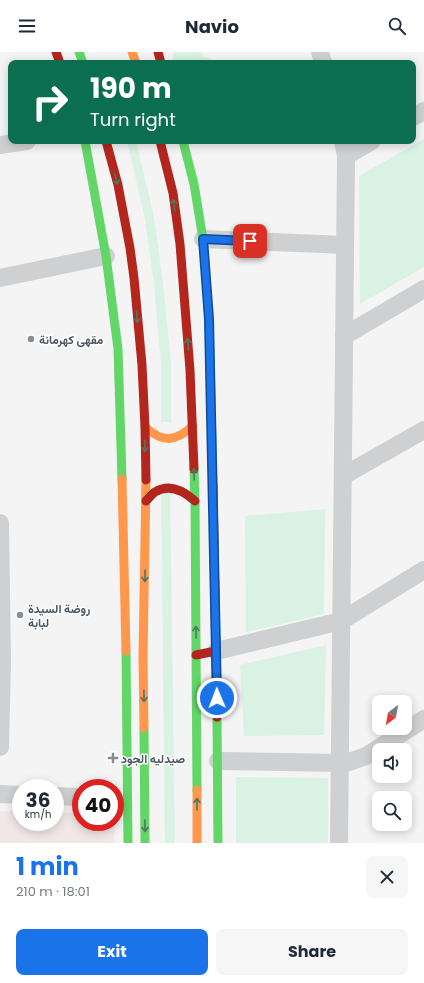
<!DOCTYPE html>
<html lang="en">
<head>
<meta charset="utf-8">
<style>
	:root { --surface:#fff; --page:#f6f6f7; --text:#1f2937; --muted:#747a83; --accent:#1a73e8 }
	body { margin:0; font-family:Poppins,Vazirmatn,sans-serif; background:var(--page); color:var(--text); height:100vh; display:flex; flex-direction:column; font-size:15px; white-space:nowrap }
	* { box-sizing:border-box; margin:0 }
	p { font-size:13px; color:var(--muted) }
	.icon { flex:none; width:22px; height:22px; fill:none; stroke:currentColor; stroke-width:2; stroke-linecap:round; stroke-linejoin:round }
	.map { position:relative; height:791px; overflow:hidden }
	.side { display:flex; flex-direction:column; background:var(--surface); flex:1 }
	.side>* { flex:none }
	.top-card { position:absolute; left:8px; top:8px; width:408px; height:84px; border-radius:8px; box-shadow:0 2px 10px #0003; background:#0b6e4f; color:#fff; overflow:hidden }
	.needle { width:26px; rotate:211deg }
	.controls { position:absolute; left:372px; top:643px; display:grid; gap:8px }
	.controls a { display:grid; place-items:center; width:40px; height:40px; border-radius:8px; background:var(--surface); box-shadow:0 2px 10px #0003; font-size:20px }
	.speed { position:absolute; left:12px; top:727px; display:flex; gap:8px; font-size:20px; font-weight:700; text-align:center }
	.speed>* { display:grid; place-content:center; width:52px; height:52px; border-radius:50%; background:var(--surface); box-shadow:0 2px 10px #0003; line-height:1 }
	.speed small { font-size:10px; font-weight:400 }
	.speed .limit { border:6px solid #d22; background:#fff; color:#111 }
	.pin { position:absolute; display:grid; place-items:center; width:34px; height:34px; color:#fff; margin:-17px; border-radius:8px; box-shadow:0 2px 6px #0006 }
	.me { position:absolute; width:44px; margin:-22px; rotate:359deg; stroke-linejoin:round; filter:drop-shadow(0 0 3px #0008) }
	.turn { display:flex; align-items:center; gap:14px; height:84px; padding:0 16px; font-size:18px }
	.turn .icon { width:52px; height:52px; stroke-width:2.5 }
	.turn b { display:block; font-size:28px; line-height:34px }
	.round { display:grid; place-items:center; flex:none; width:42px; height:42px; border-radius:8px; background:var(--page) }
	.summary { display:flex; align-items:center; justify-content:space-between; height:68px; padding:0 16px }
	h1 { font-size:24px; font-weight:700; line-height:30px; color:var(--accent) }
	.primary-button { display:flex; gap:8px; margin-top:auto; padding:8px 16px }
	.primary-button a { flex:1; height:46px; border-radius:8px; background:var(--accent); color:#fff; font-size:16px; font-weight:700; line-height:46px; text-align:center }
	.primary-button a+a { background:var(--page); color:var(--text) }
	header { display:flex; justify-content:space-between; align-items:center; height:52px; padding:0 16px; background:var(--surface); font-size:18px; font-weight:700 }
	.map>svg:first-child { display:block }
	.medical { fill:#f1e7e6 }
	.green { fill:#d9f2e3 }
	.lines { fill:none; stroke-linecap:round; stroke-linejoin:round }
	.street { stroke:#ced0d2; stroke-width:18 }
	.fast { stroke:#63d668; stroke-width:9 }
	.slow { stroke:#ff974d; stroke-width:9 }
	.jam { stroke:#b3261e; stroke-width:9 }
	.oneway { stroke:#507663 }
	.route-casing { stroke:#114b97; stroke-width:10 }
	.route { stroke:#1a73e8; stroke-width:7 }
	.poi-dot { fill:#868d94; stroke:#fff; stroke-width:1.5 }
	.labels { text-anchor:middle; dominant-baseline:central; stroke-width:3; stroke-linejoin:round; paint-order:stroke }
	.poi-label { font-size:12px; font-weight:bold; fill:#4a5661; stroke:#fff; text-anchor:start }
</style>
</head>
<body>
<header><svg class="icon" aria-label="menu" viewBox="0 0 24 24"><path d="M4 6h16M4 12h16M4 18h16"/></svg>Navio<svg class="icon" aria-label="search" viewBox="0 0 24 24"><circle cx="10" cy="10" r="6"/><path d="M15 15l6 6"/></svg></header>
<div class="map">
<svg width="424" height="791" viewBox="0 0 424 791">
	<rect width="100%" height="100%" fill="#f4f4f4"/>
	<!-- medical -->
	<path class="medical" d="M0,759H21V770H55V760L81,761V770H115L114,791H0Z"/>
	<!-- green -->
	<g class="green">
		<path d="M173,0H202L203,5H208L210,8L207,11H172Z"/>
		<path d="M424,87V215L360,252L359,124Z"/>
		<path d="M127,89H136L154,165L163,231L171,311V370H161V312L154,232L145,167Z"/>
		<path d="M161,436L170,437L175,791H165Z"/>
		<path d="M325,457L324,562L246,580L245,464Z"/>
		<path d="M326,593L324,683L244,684L240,613Z"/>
		<path d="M236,725L328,726V791H236Z"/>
	</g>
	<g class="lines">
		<!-- street -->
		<g class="street">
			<path d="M320,0L323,11"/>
			<path d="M413,65L424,59"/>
			<path d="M0,93L27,89"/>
			<path d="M346,104L372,89"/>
			<path d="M203,187L345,193"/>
			<path d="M0,226L106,204"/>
			<path d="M344,284L424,237"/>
			<path d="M343,424L424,378"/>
			<path d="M0,471L2,611L0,695"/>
			<path d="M216,599L341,569L424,518"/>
			<path d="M218,709L340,711L349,710L366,704L424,667"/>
			<path d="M0,742L21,743"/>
			<path d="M55,744L81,745"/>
			<path d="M339,791L346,104L343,89"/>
		</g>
		<!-- fast -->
		<g class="fast">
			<path d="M79,0L83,11"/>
			<path d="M85,89L106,204L118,297L122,427"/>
			<path d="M183,89L194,132L203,187L209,267L213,435"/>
			<path d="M194,417L195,449L197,738"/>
			<path d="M126,599L128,791"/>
			<path d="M217,665L218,791"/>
			<path d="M144,676L145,791"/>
		</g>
		<!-- slow -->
		<g class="slow">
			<path d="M132,0L136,11"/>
			<path d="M145,375C163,391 175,390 193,374"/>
			<path d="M122,427L126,599"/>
			<path d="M144,676L143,605L146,428"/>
			<path d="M197,738V791"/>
		</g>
		<!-- jam -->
		<g class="jam">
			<path d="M56,0L60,11"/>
			<path d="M158,0L161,11"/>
			<path d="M106,89L118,133L130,196L134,226L142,313L145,375L146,428"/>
			<path d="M160,89L173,141L180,192L190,318L194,417"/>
			<path d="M213,435L217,665"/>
			<path d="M146,449C149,446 152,442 155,440C170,431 184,439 195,449"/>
			<path d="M196,603L216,599"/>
		</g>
	</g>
	<!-- one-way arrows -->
	<defs><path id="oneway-shaft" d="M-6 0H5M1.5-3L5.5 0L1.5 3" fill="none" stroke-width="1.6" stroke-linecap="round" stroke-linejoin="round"/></defs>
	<g class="oneway">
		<use href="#oneway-shaft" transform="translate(116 127) rotate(75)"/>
		<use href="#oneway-shaft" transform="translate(174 153) rotate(-98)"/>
		<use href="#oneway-shaft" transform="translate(137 265) rotate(85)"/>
		<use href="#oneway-shaft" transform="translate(188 292) rotate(-95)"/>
		<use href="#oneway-shaft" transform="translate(145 394) rotate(89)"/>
		<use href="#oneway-shaft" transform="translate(194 422) rotate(-92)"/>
		<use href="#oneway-shaft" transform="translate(145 524) rotate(91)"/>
		<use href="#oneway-shaft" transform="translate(196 580) rotate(-91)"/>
		<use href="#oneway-shaft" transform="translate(144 644) rotate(89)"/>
		<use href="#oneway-shaft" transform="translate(197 752) rotate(-90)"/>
		<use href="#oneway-shaft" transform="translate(145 774) rotate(89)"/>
	</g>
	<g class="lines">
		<defs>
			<path id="route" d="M217,646L209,267L203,187L250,189"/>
		</defs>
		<!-- route casing -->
		<use href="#route" class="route-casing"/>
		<!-- route -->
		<use href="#route" class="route"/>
	</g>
	<!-- markers -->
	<g class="poi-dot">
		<circle cx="31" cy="287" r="4"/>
		<circle cx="20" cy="563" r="4"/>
		<path d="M111 700h4v4h4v4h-4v4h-4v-4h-4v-4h4z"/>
	</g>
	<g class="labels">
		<!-- poi labels -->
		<g class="poi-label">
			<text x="39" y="287">مقهى كهرمانة</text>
			<text x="28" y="556">روضة السيدة<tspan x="28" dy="14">لبابة</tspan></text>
			<text x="121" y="706">صيدليه الجود</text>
		</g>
	</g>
</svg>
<div class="controls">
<a><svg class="needle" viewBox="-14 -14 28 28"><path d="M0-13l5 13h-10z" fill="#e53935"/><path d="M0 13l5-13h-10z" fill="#747a83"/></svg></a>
<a><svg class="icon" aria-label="sound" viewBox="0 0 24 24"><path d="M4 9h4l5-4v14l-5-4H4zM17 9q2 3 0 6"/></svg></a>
<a><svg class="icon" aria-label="search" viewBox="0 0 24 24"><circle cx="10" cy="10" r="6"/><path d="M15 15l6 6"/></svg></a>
</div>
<div class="speed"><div>36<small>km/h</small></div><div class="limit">40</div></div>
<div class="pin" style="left:250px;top:189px;background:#d93025"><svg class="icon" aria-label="arrive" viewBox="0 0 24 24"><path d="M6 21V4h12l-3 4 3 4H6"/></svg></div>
<svg class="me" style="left:217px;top:646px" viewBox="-20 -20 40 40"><circle r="17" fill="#1a73e8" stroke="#fff" stroke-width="3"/><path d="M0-11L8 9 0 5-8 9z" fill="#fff"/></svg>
<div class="top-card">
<div class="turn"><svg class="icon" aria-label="right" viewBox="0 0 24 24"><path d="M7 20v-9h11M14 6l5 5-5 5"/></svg><div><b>190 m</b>Turn right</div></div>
</div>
</div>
<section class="side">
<div class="summary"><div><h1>1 min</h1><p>210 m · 18:01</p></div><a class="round"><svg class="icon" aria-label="close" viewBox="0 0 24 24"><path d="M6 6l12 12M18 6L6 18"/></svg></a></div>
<div class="primary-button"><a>Exit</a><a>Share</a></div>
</section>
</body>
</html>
